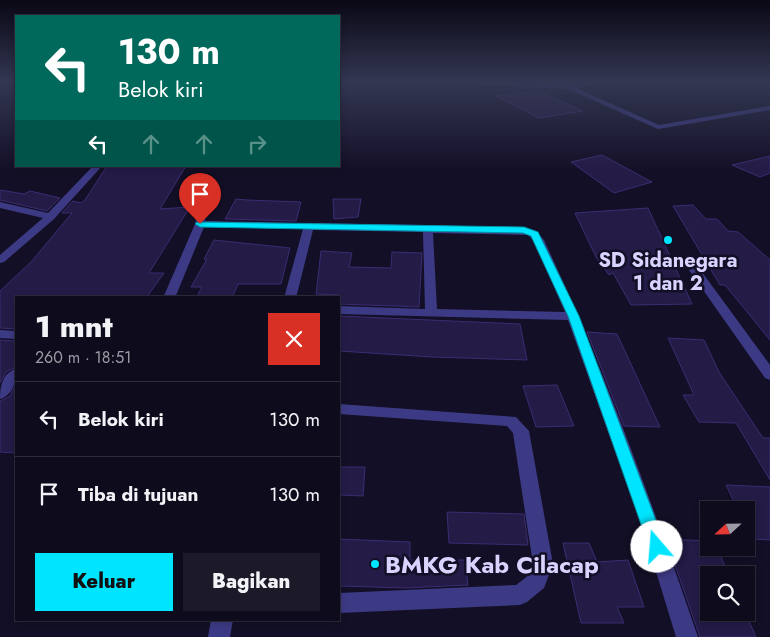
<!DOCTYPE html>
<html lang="id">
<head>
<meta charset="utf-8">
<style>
	:root { --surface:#0e0b1c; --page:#1c1929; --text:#f1f3f6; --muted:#9b9ba3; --line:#2e2b3b; --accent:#00e5ff }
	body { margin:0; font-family:Jost,sans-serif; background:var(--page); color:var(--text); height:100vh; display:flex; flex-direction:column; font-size:19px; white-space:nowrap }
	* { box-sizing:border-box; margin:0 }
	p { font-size:16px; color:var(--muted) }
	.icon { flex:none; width:28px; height:28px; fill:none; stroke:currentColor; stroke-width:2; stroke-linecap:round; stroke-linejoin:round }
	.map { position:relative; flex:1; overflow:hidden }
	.sheet { position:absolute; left:15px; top:296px; width:325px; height:325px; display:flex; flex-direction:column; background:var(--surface); border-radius:0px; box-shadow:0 2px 8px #0003,0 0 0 1px var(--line) }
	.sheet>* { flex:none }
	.banner { position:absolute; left:15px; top:15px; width:325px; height:152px; border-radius:0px; box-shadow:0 2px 8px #0003,0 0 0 1px var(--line); background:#00695c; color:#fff; overflow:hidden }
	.needle { width:32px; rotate:248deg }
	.controls { position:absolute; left:700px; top:501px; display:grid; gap:10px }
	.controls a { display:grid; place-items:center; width:55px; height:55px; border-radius:0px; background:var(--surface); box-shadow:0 2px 8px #0003,0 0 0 1px var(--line); font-size:25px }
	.pin { position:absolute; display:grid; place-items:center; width:42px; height:42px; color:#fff; margin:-51px -21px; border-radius:50% 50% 50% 0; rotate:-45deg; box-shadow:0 0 5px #0007 }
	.pin .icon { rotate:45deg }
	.me { position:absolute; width:55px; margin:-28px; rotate:342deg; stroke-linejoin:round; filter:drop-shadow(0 0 4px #0008) }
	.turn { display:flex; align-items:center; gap:18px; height:105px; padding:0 20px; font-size:22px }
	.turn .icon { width:65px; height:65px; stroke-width:2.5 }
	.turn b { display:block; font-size:35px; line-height:42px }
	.lanes { display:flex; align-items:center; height:48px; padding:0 20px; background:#0003; justify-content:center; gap:25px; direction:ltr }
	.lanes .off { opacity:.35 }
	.round { display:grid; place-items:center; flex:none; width:52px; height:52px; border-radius:0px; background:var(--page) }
	.summary { display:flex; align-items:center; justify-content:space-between; height:85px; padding:0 20px }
	h1 { font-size:30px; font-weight:800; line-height:38px }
	.cta { display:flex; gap:10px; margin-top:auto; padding:10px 20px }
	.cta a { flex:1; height:58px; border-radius:0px; background:var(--accent); color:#111; font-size:20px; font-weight:800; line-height:58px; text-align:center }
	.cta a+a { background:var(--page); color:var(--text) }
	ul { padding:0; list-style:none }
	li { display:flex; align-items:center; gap:15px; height:75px; padding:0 20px; border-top:1px solid var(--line) }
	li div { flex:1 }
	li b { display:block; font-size:19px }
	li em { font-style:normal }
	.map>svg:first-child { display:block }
	.building { fill:#241b47; stroke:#3b2d73 }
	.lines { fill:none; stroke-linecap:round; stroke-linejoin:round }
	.street { fill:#3d3a85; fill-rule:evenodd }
	.route { fill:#00e5ff; stroke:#0095a6 }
	.poi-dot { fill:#00e5ff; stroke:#130f26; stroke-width:2 }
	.labels { text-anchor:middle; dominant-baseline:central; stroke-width:5; stroke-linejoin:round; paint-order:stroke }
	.poi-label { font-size:20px; font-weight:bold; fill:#d9d4ff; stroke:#130f26 }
	.near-poi-label { font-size:24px; font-weight:bold; fill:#d9d4ff; stroke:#130f26; text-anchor:start }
</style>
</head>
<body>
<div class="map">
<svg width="770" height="637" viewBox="0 0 770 637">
	<rect width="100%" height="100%" fill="#130f26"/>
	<!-- building -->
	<g class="building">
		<path d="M538,91L583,111L539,118L496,96Z"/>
		<path d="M602,155L652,182L614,193L571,162Z"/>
		<path d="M770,156V173L760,177L732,165Z"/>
		<path d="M107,166H186L160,209L190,207L149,273H164L146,298H16V329L0,328V291L31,262L72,213H62L73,201L81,203L85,200Z"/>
		<path d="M0,190L24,194L30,191L60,198L47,211L0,200Z"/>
		<path d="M236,199L247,200L301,202L296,221L225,219Z"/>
		<path d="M333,199H361L358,217L334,219Z"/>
		<path d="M693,205L706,219H717L728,231L738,232L770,260V340L725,285H720L673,206Z"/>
		<path d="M648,208L692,304L631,305L613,273L609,275L596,257L575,213Z"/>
		<path d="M214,240L290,248L281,284H238L232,298H196L202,287H191L207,259H204Z"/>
		<path d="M321,251L352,253L349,267L391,268L392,252L422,253L419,307L339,304V295L316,294Z"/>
		<path d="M339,316L520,324L527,360L432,357L339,351Z"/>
		<path d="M587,332L617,334L660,427L624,426Z"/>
		<path d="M668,338L704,340L719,372L763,438H770V480L736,423L699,422L683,395H694Z"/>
		<path d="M0,340L16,341V367L6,372L0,383Z"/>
		<path d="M16,384V453L0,452V401L10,396Z"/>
		<path d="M557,385L574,426L536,427L523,386Z"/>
		<path d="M339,467H365L363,496L339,495Z"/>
		<path d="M726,485L770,487V540L752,539L746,526V510H738Z"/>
		<path d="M447,512L524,514L528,545L449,543Z"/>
		<path d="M339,539L410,542V560H465L468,585L406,588L339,586Z"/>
		<path d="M666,539L709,541V548H717L729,575H709V612H745L756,637H700Z"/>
		<path d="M563,543H589L597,562L628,560L644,607H617L624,623H581Z"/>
	</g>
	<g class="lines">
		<!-- street -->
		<g class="street">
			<path d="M420,82L569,85L607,82L576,88L659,125L770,106V110L658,129L568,89Z"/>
			<path d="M93,166H102L54,219L4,262L0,263V255L43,218L0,208V202L48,213Z"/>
			<path d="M204,202L209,205L205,221L428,225L535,230L544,240C604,369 652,503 698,637H676L643,529L568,320L339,314V306L425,309L423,232L313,230L296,298H284L303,229L204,227L175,298H163L195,224L199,205ZM433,233L528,235L534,241L565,312L437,309Z"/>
			<path d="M695,267L699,268L770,365V380L765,378L689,270Z"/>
			<path d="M0,330L16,331V339L0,338Z"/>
			<path d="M16,369C17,381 13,395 0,399C0,387 2,373 16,369Z"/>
			<path d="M339,404L516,417L529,431L553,564L544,588L527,602L520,605L339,613V593L516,585L529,575L533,564L513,433L507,426L339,414Z"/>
			<path d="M211,620H233L230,637H208Z"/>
		</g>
	</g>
	<!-- sky -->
	<linearGradient id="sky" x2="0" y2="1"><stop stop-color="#0a0815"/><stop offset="0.48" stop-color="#333752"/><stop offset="1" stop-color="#333752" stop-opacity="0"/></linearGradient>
	<rect width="770" height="171" fill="url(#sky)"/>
	<!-- route -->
	<path class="route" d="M197,222L524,227L538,232L579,316L666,547L663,552L657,555L651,552L649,547L568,316L531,236L523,233L200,227L195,224Z"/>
	<!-- markers -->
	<g class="poi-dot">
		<circle cx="668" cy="240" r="5"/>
		<circle cx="375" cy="564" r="5"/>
	</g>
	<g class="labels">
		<!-- poi labels -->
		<g class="poi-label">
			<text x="668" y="260">SD Sidanegara<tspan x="668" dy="23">1 dan 2</tspan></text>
		</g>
		<!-- near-poi labels -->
		<g class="near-poi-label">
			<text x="385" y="564">BMKG Kab Cilacap</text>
		</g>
	</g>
</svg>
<div class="controls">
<a><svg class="needle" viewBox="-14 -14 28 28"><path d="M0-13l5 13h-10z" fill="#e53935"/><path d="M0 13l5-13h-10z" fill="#9b9ba3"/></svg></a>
<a><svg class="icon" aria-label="search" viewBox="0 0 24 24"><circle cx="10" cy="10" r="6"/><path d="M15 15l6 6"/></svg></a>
</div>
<div class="pin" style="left:200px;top:224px;background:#d93025"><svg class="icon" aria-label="arrive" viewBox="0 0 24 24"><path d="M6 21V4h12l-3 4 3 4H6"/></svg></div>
<svg class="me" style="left:657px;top:547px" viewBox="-20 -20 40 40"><circle r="19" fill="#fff"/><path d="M0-13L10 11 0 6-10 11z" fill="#00e5ff"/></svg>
<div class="banner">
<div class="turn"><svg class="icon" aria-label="left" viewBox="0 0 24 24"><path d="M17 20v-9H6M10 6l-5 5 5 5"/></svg><div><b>130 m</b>Belok kiri</div></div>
<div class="lanes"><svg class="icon" aria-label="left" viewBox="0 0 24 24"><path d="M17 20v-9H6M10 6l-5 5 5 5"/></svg><svg class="icon off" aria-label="ahead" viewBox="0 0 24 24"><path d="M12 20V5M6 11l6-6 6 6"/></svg><svg class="icon off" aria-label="ahead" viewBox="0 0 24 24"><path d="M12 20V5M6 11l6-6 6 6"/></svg><svg class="icon off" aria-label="right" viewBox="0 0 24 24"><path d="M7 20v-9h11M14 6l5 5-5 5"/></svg></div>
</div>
<section class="sheet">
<div class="summary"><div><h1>1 mnt</h1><p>260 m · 18:51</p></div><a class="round" style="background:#d93025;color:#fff"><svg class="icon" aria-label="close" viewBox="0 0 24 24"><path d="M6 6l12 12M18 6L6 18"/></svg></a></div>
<ul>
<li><svg class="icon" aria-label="left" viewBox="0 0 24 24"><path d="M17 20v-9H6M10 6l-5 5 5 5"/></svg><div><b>Belok kiri</b></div><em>130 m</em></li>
<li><svg class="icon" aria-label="arrive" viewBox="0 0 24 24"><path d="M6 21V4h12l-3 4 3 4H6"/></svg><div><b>Tiba di tujuan</b></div><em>130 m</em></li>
</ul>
<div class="cta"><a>Keluar</a><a>Bagikan</a></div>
</section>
</div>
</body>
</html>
